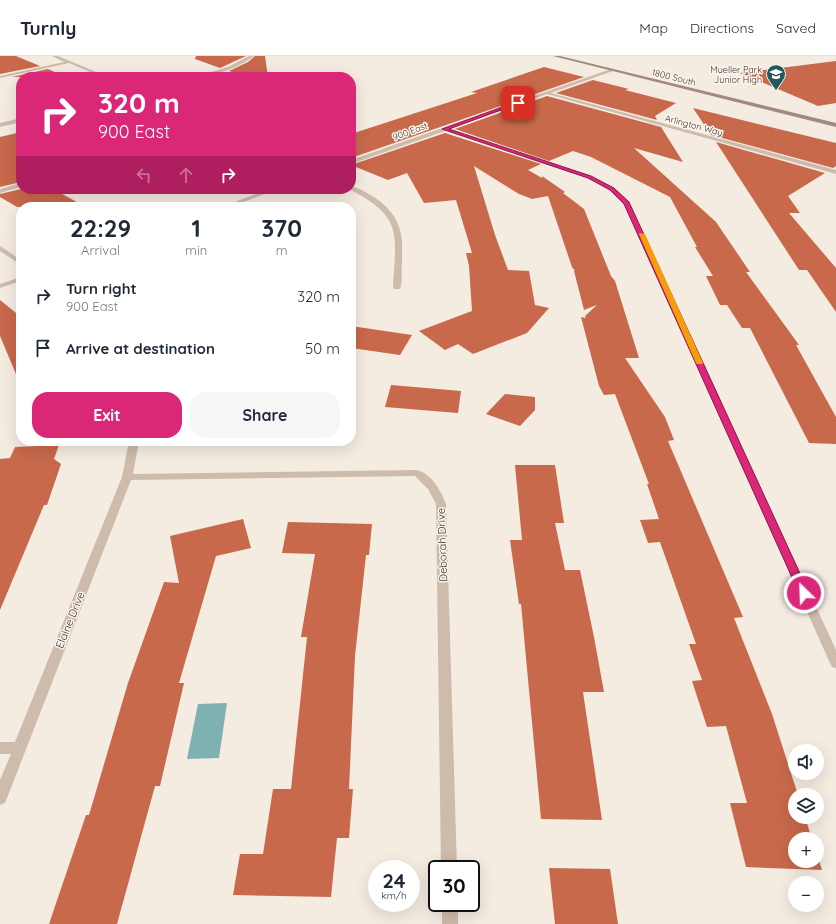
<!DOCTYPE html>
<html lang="en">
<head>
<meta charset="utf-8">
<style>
	:root { --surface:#fff; --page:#f6f6f7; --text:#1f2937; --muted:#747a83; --line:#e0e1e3; --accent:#db2777 }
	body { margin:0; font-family:Quicksand,sans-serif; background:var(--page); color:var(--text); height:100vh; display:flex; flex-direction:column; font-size:15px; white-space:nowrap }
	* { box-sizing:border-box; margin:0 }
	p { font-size:13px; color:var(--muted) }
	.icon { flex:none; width:22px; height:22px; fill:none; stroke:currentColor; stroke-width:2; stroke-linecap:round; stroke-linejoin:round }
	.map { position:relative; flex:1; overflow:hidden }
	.details { position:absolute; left:16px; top:146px; width:340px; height:244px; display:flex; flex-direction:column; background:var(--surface); border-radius:16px; box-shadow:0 4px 16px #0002 }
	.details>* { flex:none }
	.hud { position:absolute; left:16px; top:16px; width:340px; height:122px; border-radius:16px; box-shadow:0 4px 16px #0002; background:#db2777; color:#fff; overflow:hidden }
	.fabs { position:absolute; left:788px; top:688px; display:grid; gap:8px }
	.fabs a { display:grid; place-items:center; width:36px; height:36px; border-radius:50%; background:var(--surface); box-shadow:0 4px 16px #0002; font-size:20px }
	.speed { position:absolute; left:368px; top:804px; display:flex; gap:8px; font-size:20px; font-weight:700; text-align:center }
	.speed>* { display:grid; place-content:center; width:52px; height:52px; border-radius:50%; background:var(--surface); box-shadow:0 4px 16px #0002; line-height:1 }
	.speed small { font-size:10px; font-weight:400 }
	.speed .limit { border:2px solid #111; border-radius:6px; background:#fff; color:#111 }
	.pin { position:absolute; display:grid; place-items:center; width:34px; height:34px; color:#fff; margin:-17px; border-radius:8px; box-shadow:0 2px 6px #0006 }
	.me { position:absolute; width:44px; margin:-22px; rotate:336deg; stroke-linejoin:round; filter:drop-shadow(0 0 3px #0008) }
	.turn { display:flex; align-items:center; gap:14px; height:84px; padding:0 16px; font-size:18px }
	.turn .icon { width:52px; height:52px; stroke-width:2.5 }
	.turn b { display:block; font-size:28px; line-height:34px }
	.lanes { display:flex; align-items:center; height:38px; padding:0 16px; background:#0003; justify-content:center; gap:20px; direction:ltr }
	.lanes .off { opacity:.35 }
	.eta { display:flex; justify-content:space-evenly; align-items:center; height:68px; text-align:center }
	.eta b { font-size:24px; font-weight:700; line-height:28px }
	.button { display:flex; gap:8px; margin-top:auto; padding:8px 16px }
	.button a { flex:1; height:46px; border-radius:16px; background:var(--accent); color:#fff; font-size:16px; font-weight:700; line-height:46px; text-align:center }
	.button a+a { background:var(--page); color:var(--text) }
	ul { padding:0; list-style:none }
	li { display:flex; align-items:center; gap:12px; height:52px; padding:0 16px }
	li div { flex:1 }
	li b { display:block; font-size:15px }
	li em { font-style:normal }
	header { display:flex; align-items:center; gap:24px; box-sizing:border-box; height:56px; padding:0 20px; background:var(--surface); border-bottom:1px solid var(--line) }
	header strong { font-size:19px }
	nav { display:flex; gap:22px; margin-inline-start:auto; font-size:14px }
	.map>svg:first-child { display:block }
	.water { fill:#7fb0b2 }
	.building { fill:#c8694b }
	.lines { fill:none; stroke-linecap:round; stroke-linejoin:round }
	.minor { fill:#cdbbac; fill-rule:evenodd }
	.secondary { fill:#a18a7d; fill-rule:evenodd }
	.route { fill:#db2777; stroke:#8e194d }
	.slow { fill:#f59e0b }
	.labels { text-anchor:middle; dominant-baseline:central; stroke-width:3; stroke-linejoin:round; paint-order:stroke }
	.far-poi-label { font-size:9px; fill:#3b302b; stroke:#fbf5ee; text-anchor:end }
	.far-street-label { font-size:9px; fill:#3b302b; stroke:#fbf5ee }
	.street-label { font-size:11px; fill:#3b302b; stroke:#fbf5ee }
</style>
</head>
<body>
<header>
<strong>Turnly</strong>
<nav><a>Map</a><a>Directions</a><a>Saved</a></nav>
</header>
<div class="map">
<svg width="836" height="868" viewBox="0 0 836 868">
	<rect width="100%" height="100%" fill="#f4ebe1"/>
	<!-- water -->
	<path class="water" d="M227,647L219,702L187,703L198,648Z"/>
	<!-- building -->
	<g class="building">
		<path d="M0,0H16L40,10L0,18Z"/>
		<path d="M196,0H246L220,12L195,3Z"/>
		<path d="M255,0H265L268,21H246L229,15L248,6Z"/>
		<path d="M836,5V47L818,50L740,17Z"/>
		<path d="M544,11L584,21L351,102V78L477,37L471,36Z"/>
		<path d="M48,13L66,21H12Z"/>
		<path d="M593,24L629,33L625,34L676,47L655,60L657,64L556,37Z"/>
		<path d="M547,40L661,71L683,106L634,92L716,166L750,216H746L799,289H796L836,361V388L809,387L750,272H742L727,249H720L706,220H713L695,191H697L670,141L591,101L573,95L549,105L455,73Z"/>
		<path d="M693,52L836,87V110L833,112L711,79Z"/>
		<path d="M21,76V126L0,131V81Z"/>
		<path d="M445,77L541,108L528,114L542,122V120L565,136L563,137L584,153L611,220L615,225L639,302H625L665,361L674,384L668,385L743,561L734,562L772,658L798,739H795V761H805L812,783H795V805H817V798L822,814L746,811L730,747H747L726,670L707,671L692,625L702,624L689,588H696L660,486L648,487L640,464L659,463L647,428H649L615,338L604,339L599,330L581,261L586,262L585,260L597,249L584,254L574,215H575L572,211L548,140L532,143L519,138L474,110L495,179L508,214L529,215L535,249L549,252L527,277L473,298L458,288L445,294L419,275L472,255L469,210L466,197H472L456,144L424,147L407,117L388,124L351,109Z"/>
		<path d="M716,86L825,117L788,140L800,157H789L836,212V256L807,214H799Z"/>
		<path d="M21,133H53L86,151H17L0,141V138Z"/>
		<path d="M0,244L21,261V330L0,280Z"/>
		<path d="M351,270L412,279L400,299L351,292Z"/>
		<path d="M391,329L461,335L458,357L385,351Z"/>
		<path d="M505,338L535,341V354L520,370L486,358Z"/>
		<path d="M59,389L54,403L61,408L47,449H44L0,554V403L10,402L15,391Z"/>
		<path d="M515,409H555L564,467H555L565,514H580L594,581L604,636H583L602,764L541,763L521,548H519L510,484H522Z"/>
		<path d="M243,463L251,492L216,500L179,627H184L160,730H155L117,868H49L86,759H89L128,627L164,526L179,527L170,480Z"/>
		<path d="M288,466L372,468L369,499H366L355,600L349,733H353L349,782H337L331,841L233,839L240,798H263L273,733H291L307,581H301L315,498L282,497Z"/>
		<path d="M549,812L610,813L618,868H555Z"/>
	</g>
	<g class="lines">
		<!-- minor -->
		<g class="minor">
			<path d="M52,0H58L108,21H102L69,7L0,22V20L64,6Z"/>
			<path d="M249,0H254C238,12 213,21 193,21L228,11Z"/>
			<path d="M611,13L613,15L551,37L836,114V118L547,38L450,73L591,120L614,132L629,146L836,594V612L832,611L830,607L624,148L610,134L587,122L445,75L351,108V104Z"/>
			<path d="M21,62V66L0,71V67Z"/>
			<path d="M21,127V131L0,137V133Z"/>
			<path d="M351,130C370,136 393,151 399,171C403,182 402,194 402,205C401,213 403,225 400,233H394L393,231C396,176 403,161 349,133H351Z"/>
			<path d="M269,133H278L230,151H221Z"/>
			<path d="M0,190L21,204V209L0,195Z"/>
			<path d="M21,221V225L0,232V228Z"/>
			<path d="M129,385H139L133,418L417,414C432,418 441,435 446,448L457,813H441L436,448L428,433L415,420L131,424L7,742L5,747L0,749V724L11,698H0V686H15L122,421Z"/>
			<rect x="442" y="847" width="16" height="21"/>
		</g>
		<!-- secondary -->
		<path class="secondary" d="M553,0H560L836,67V71Z"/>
	</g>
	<!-- route -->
	<path class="route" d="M516,46L520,47L449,73L591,120L614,132L629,146L809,537L808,539H800L799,537L624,148L610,134L588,122L442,73Z"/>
	<!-- slow -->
	<path class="slow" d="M639,177L645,178L703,307L702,308H697L696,307L639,178Z"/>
	<!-- icons -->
	<defs>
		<symbol id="school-pin" viewBox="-11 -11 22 30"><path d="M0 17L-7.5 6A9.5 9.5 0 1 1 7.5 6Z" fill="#1f5a5e" stroke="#fbf5ee"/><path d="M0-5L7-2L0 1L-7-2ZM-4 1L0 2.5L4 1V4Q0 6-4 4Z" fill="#fff"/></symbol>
	</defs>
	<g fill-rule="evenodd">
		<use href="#school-pin" x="765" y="7" width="22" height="30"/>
	</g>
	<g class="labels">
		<!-- far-poi labels -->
		<g class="far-poi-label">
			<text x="762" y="13">Mueller Park<tspan x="762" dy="10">Junior High</tspan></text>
		</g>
		<!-- far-street labels -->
		<g class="far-street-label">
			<text transform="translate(674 21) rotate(14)">1800 South</text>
			<text transform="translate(694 69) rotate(15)">Arlington Way</text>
			<text transform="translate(410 75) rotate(-20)">900 East</text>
		</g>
		<!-- street labels -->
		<g class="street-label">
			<text transform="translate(442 489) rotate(-92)">Deborah Drive</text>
			<text transform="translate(70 564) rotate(-68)">Elaine Drive</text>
		</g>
	</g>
</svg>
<div class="fabs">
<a><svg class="icon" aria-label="sound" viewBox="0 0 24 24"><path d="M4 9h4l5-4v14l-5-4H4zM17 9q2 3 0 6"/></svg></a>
<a><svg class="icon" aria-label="layers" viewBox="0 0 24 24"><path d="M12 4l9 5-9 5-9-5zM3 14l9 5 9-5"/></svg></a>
<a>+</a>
<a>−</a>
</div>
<div class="speed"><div>24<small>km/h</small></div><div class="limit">30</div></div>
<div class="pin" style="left:518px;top:47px;background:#d93025"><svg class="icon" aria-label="arrive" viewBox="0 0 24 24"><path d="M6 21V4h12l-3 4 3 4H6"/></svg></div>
<svg class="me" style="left:804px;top:537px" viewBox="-20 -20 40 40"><circle r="17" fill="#db2777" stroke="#fff" stroke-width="3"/><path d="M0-11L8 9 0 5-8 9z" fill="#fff"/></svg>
<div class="hud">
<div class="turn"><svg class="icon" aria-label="right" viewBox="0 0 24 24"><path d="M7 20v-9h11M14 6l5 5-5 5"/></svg><div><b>320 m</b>900 East</div></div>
<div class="lanes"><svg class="icon off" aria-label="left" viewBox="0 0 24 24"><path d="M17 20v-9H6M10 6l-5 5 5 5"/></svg><svg class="icon off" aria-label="ahead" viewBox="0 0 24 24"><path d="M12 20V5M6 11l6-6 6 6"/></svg><svg class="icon" aria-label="right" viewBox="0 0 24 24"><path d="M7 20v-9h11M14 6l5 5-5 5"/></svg></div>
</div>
<section class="details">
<div class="eta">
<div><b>22:29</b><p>Arrival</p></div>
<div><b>1</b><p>min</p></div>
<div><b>370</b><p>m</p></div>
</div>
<ul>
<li><svg class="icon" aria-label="right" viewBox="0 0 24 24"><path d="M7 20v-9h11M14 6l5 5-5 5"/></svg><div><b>Turn right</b><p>900 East</p></div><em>320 m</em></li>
<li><svg class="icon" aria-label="arrive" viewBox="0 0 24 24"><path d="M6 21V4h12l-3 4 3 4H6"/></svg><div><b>Arrive at destination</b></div><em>50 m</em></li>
</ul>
<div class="button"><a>Exit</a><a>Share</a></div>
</section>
</div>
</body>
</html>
